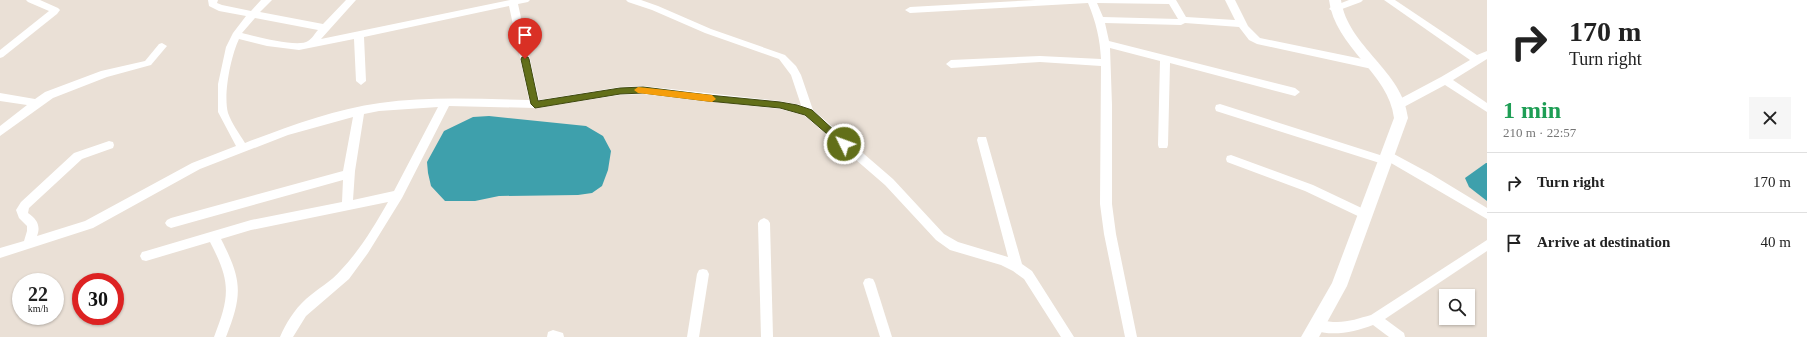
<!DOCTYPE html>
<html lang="en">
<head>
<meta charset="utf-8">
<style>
	:root { --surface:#fff; --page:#f6f6f6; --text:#222; --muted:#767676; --line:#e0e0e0 }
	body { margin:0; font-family:"Times New Roman",serif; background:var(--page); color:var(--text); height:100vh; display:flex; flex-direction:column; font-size:15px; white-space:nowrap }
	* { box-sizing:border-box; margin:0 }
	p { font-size:13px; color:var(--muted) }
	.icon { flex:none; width:22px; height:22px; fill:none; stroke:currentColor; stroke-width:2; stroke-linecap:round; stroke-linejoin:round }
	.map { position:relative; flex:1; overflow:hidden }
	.details { display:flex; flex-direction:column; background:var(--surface); width:320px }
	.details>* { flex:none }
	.banner { background:#fff; color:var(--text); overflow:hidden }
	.fabs { position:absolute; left:1439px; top:289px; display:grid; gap:8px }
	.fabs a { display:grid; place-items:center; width:36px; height:36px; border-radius:0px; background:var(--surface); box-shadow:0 1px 3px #0004; font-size:20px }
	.speed { position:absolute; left:12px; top:273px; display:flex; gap:8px; font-size:20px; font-weight:700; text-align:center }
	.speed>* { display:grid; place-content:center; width:52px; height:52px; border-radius:50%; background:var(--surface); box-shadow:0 1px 3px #0004; line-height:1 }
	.speed small { font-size:10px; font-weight:400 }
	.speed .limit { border:6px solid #d22; background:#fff; color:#111 }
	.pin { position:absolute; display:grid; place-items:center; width:34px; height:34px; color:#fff; margin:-41px -17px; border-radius:50% 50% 50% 0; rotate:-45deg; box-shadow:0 0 4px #0007 }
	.pin .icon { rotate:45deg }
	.me { position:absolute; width:44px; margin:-22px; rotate:312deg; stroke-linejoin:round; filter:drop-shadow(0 0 3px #0008) }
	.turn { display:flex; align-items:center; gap:14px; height:84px; padding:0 16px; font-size:18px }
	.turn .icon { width:52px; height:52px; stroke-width:2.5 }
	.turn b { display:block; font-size:28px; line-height:34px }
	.round { display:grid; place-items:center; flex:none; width:42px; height:42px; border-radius:0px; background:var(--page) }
	.overview { display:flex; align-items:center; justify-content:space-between; height:68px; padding:0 16px }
	h1 { font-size:24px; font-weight:700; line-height:30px; color:#1e9e55 }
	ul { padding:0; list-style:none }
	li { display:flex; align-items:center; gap:12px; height:60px; padding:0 16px; border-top:1px solid var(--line) }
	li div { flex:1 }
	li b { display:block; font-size:15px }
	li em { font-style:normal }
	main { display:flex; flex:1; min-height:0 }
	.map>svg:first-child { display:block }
	.water { fill:#3ea0ac }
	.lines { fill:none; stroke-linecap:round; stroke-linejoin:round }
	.street { fill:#fff; fill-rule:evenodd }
	.secondary { fill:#fff; fill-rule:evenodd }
	.route { fill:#626f19; stroke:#404810 }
	.slow { fill:#f59e0b }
</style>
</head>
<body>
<main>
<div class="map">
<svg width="1487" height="337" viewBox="0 0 1487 337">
	<rect width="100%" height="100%" fill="#eae0d6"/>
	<!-- water -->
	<g class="water">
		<path d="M489,116L586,126L603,136L611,151L608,170L602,186L592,193L578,195L499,196L475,201H445L431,186L428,173L427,162L444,131L473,117Z"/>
		<path d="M1486,163H1487V201L1469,187L1465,178Z"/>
	</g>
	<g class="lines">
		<!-- street -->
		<g class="street">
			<path d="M26,0H40L58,8L60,10L57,14L3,57L0,58V50L49,11L28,2Z"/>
			<path d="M208,0H218L217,3L222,5L251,11L261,0H272L260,12L323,24L346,0H356L321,39L510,0H530L528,2L518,4L539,100L620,87L643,86L780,101L801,105L791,75L779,59L705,33L652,10L628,2L626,0H641L658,6L711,29L785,55L796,66L801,75L813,110L893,179L944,234L958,242L1008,257L977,140L978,137H986L1022,264L1032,271L1074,337H1061L1024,279L1013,271L1001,265L950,250L936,240L885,185L804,115L780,109L643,94L620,95L535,108L449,106L402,198L368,253L349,279L306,316L293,337H280C286,323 294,310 306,299C317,289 331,282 341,270C360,250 375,225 388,202L251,230L221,239C242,280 243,294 226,337H214C230,296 231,282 210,242L146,261L142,260L140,256L142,252L146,251L251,220L342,202L343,180L171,228L167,226L165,223L167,220L171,218L343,171L353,117L288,135L200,169L93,228L0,258V248L24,241L27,231V226L19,218L16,210L21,202L74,153L109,141L113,142L114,145L113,148L82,159L29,208L28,213C37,219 41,226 37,236L85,221L192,163L236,146L218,112V84L226,47L233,33L246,16L219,11L209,6ZM509,6L529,100C479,99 429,96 380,103C335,109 287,127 245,143C239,133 232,124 228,113C223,94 231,56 239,39L267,46L299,50L354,39L356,81L361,85L366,81L364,37ZM255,18L318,30C315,33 312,39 308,41C298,48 255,36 242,33ZM438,107L394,191L353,200L355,171L364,114L379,111Z"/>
			<path d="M1036,0H1176L1186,17L1235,20L1225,0H1235L1248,26L1260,38L1372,61L1377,65L1372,69L1257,44L1249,40L1239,27L1185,23L1181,25L1105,23L1109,41L1295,88L1300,92L1295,96L1170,63L1168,145L1167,148H1159L1158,145L1160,61L1110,48L1112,105V204L1116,234L1137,337H1125L1104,234L1100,204L1101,66L1040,62L951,68L946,64L951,60L1040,56L1101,59C1100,39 1096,22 1088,3L910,13L905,10L910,7ZM1097,3L1169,4L1178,19L1103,17Z"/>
			<path d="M1349,0H1363L1361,2L1334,12L1329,9L1331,7Z"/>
			<path d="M1384,0H1395L1477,55L1487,51V59L1453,80L1487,103V112L1445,85L1402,108H1394L1393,105L1394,102L1441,77L1470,60Z"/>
			<path d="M162,43L167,46L151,65L107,77L53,98L0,136V126L27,105L0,101V93L35,99L45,92L101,71L145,61L159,44Z"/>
			<path d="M1220,104L1383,156L1384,153H1392L1431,174L1487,208V219L1391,163L1386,165L1216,111L1215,108L1216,105Z"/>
			<path d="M1231,155L1313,185L1370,212L1372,215L1370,218L1366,220L1362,218L1305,191L1227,162L1226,159L1227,156Z"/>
			<path d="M764,218L768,220L770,223L773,337H761L758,223L760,220Z"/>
			<path d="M1487,240V251L1385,319L1404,333L1405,337H1389L1373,325C1354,332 1333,337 1313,330L1311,326L1313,322C1321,319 1329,322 1337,322C1349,322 1360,318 1371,315Z"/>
			<path d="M703,269L707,270L709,274L699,337H687L697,274L699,270Z"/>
			<path d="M869,278L873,279L875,283L892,337H880L863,283L865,279Z"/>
			<path d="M553,330L563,333L564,337H547L548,332Z"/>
		</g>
		<!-- secondary -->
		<path class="secondary" d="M1329,0H1341C1348,47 1403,71 1408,118L1347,286L1319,337H1301L1332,283L1394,118C1389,73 1335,48 1329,0Z"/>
	</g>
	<!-- route -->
	<path class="route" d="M522,57H528L529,59L538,101L620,88L643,87L708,95L780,102L797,105L812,110L849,144L847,146H841L805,115L780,108L708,101L643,93L620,94L535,108L531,104L521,59Z"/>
	<!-- slow -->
	<path class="slow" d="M638,87L712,95L716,99L712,102L638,93L634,90Z"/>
</svg>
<div class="fabs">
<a><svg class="icon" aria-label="search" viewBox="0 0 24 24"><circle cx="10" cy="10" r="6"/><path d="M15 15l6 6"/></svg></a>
</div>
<div class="speed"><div>22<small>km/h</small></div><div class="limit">30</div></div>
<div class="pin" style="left:525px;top:59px;background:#d93025"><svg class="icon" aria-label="arrive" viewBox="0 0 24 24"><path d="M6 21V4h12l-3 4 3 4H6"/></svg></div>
<svg class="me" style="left:844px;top:144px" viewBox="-20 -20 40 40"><circle r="17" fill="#626f19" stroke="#fff" stroke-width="3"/><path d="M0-11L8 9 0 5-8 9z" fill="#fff"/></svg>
</div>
<section class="details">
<div class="banner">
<div class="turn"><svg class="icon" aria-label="right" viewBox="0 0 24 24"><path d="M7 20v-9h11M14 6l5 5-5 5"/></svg><div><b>170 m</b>Turn right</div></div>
</div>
<div class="overview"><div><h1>1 min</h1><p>210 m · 22:57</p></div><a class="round"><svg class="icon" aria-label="close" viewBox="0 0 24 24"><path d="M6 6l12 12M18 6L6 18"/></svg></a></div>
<ul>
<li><svg class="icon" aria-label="right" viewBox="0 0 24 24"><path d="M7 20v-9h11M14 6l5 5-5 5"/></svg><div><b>Turn right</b></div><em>170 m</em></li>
<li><svg class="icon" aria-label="arrive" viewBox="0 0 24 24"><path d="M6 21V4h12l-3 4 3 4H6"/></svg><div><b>Arrive at destination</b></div><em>40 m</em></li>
</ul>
</section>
</main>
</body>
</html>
